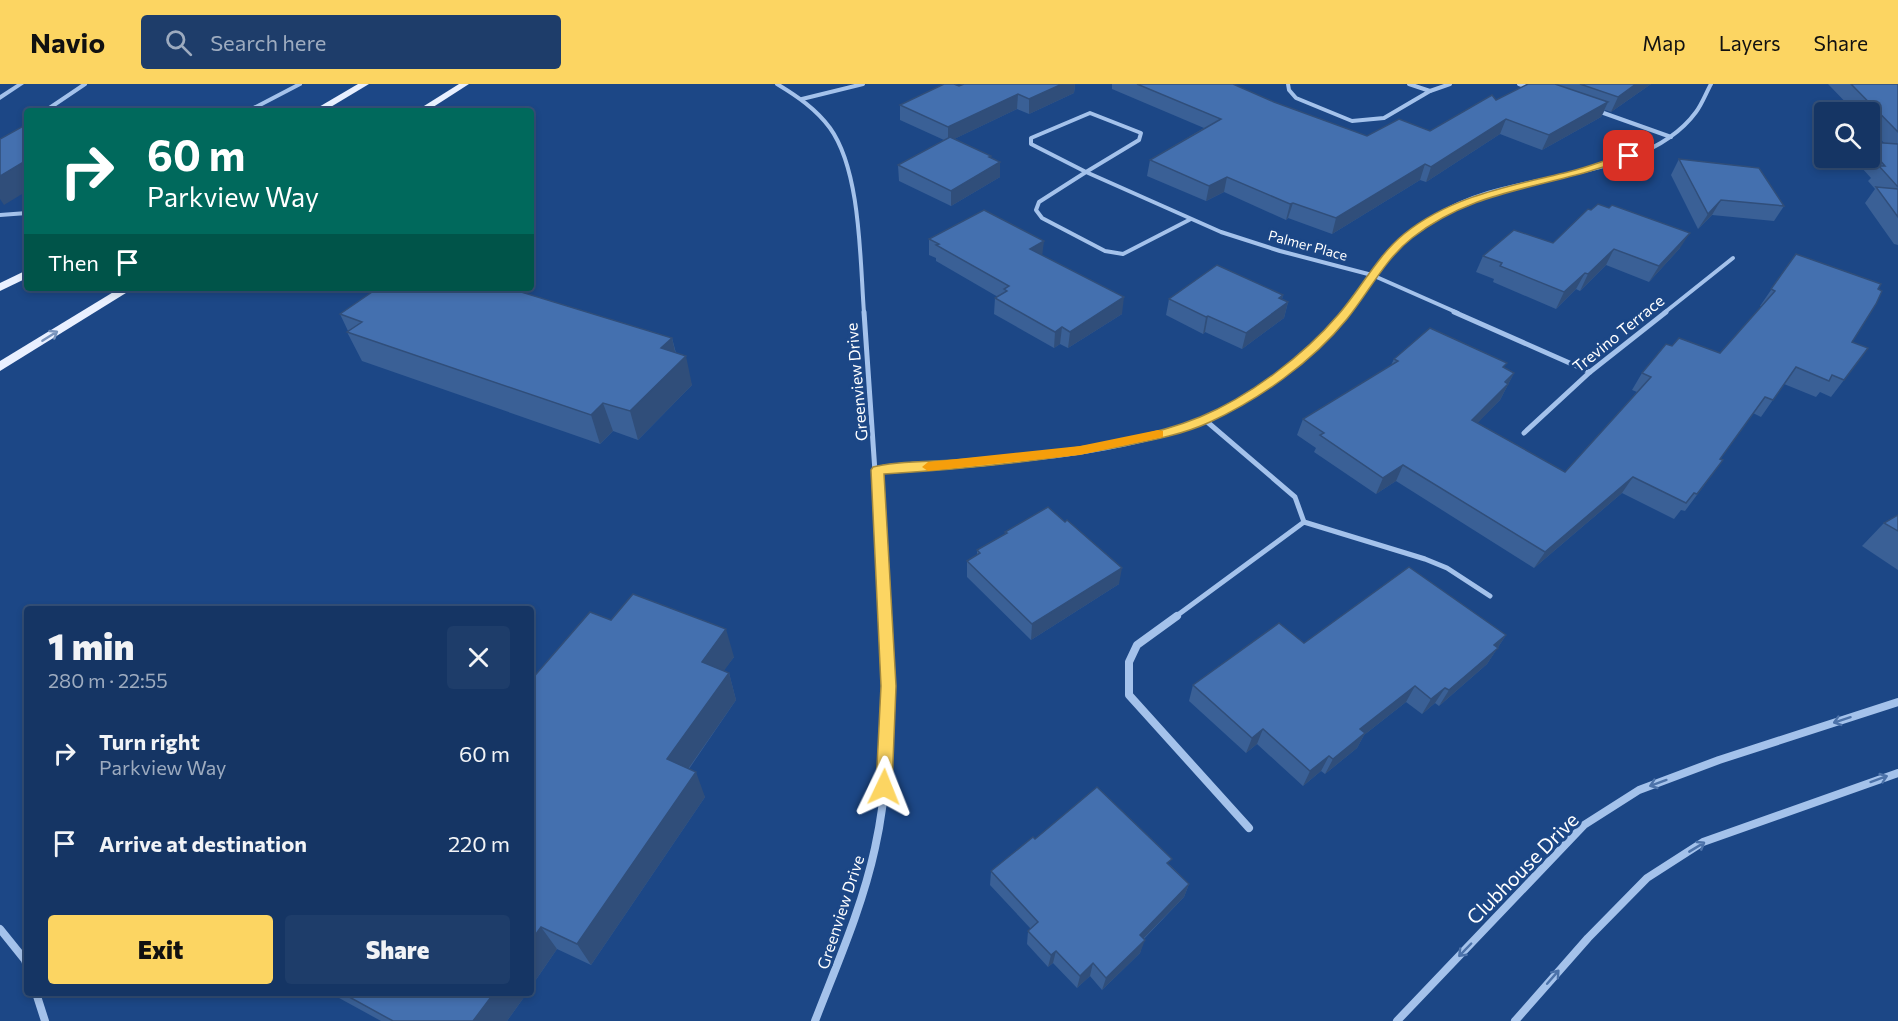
<!DOCTYPE html>
<html lang="en">
<head>
<meta charset="utf-8">
<style>
	:root { --surface:#153564; --page:#1e3d6a; --text:#f1f3f6; --muted:#9dabbf; --line:#345078; --accent:#fcd562 }
	body { margin:0; font-family:Commissioner,sans-serif; background:var(--page); color:var(--text); height:100vh; display:flex; flex-direction:column; font-size:22px; white-space:nowrap }
	* { box-sizing:border-box; margin:0 }
	p { font-size:20px; color:var(--muted) }
	.icon { flex:none; width:33px; height:33px; fill:none; stroke:currentColor; stroke-width:2; stroke-linecap:round; stroke-linejoin:round }
	.map { position:relative; flex:1; overflow:hidden }
	.sheet { position:absolute; left:24px; top:522px; width:510px; height:390px; display:flex; flex-direction:column; background:var(--surface); border-radius:6px; box-shadow:0 3px 9px #0003,0 0 0 2px var(--line) }
	.sheet>* { flex:none }
	.guide { position:absolute; left:24px; top:24px; width:510px; height:183px; border-radius:6px; box-shadow:0 3px 9px #0003,0 0 0 2px var(--line); background:#00695c; color:#fff; overflow:hidden }
	.fabs { position:absolute; left:1814px; top:18px; display:grid; gap:12px }
	.fabs a { display:grid; place-items:center; width:66px; height:66px; border-radius:6px; background:var(--surface); box-shadow:0 3px 9px #0003,0 0 0 2px var(--line); font-size:30px }
	.pin { position:absolute; display:grid; place-items:center; width:51px; height:51px; color:#fff; margin:-26px; border-radius:12px; box-shadow:0 3px 9px #0006 }
	.me { position:absolute; width:66px; margin:-33px; rotate:2deg; stroke-linejoin:round; filter:drop-shadow(0 0 4px #0008) }
	.turn { display:flex; align-items:center; gap:21px; height:126px; padding:0 24px; font-size:27px }
	.turn .icon { width:78px; height:78px; stroke-width:2.5 }
	.turn b { display:block; font-size:42px; line-height:51px }
	.then { display:flex; align-items:center; height:57px; padding:0 24px; background:#0003; gap:12px; font-size:22px }
	.round { display:grid; place-items:center; flex:none; width:63px; height:63px; border-radius:6px; background:var(--page) }
	.overview { display:flex; align-items:center; justify-content:space-between; height:102px; padding:0 24px }
	h1 { font-size:36px; font-weight:800; line-height:45px }
	.action { display:flex; gap:12px; margin-top:auto; padding:12px 24px }
	.action a { flex:1; height:69px; border-radius:6px; background:var(--accent); color:#111; font-size:24px; font-weight:800; line-height:69px; text-align:center }
	.action a+a { background:var(--page); color:var(--text) }
	ul { padding:0; list-style:none }
	li { display:flex; align-items:center; gap:18px; height:90px; padding:0 24px }
	li div { flex:1 }
	li b { display:block; font-size:22px }
	li em { font-style:normal }
	header { display:flex; align-items:center; gap:36px; box-sizing:border-box; height:84px; padding:0 30px; background:var(--accent); color:#111 }
	header strong { font-size:28px }
	nav { display:flex; gap:33px; margin-inline-start:auto; font-size:21px }
	.search { width:420px; height:54px; background:var(--page); display:flex; align-items:center; gap:15px; box-sizing:border-box; padding:0 21px; border-radius:6px; color:var(--muted); font-size:22px }
	.map>svg:first-child { display:block }
	.lines { fill:none; stroke-linecap:round; stroke-linejoin:round }
	.minor-far2 { stroke:#a4c2eb; stroke-width:4 }
	.minor-far1 { stroke:#a4c2eb; stroke-width:5 }
	.minor { stroke:#a4c2eb; stroke-width:8 }
	.tertiary { fill:#a4c2eb; fill-rule:evenodd }
	.primary { fill:#e9f0ff; fill-rule:evenodd }
	.wall { fill:#3a6096 }
	.shaded-wall { fill:#304e7a }
	.building { fill:#4470af; stroke:#304e7a; stroke-width:1.5 }
	.oneway { stroke:#7893bc }
	.oneway2 { stroke:#4c72a9 }
	.route { fill:#fcd562; stroke:#a48a40; stroke-width:1.5 }
	.slow { fill:#f59e0b }
	.labels { text-anchor:middle; dominant-baseline:central; stroke-width:6; stroke-linejoin:round; paint-order:stroke }
	.far-street-label { font-size:14px; fill:#fff; stroke:#1c4786 }
	.street-label { font-size:16px; fill:#fff; stroke:#1c4786 }
	.near-street-label { font-size:20px; fill:#fff; stroke:#1c4786 }
</style>
</head>
<body>
<header>
<strong>Navio</strong>
<div class="search"><svg class="icon" aria-label="search" viewBox="0 0 24 24"><circle cx="10" cy="10" r="6"/><path d="M15 15l6 6"/></svg>Search here</div>
<nav><a>Map</a><a>Layers</a><a>Share</a></nav>
</header>
<div class="map">
<svg width="1898" height="937" viewBox="0 0 1898 937">
	<rect width="100%" height="100%" fill="#1c4786"/>
	<g class="lines">
		<!-- minor-far2 -->
		<g class="minor-far2">
			<path d="M777,0C797,12 816,25 830,44C861,87 860,177 864,229"/>
			<path d="M1288,0L1289,6L1296,14L1352,37L1384,34L1430,7L1409,0"/>
			<path d="M1519,0L1531,4"/>
			<path d="M1430,7L1450,0"/>
			<path d="M802,15L863,0"/>
			<path d="M45,27L85,0"/>
			<path d="M248,27L300,0"/>
			<path d="M1598,27L1671,53"/>
			<path d="M1090,29L1141,49L1139,56L1086,88L1031,60V54Z"/>
			<path d="M0,131L27,129"/>
			<path d="M1189,136L1123,170L1105,167L1042,134L1036,126L1039,118L1086,88L1221,148L1280,167L1372,191L1458,229"/>
			<path d="M1346,229C1373,196 1392,157 1430,135C1448,124 1468,115 1488,109C1552,89 1653,87 1696,28C1702,20 1706,9 1711,0"/>
			<path d="M1664,229L1733,174"/>
		</g>
		<!-- minor-far1 -->
		<g class="minor-far1">
			<path d="M864,228L885,533"/>
			<path d="M1454,228L1590,288"/>
			<path d="M1205,336L1295,413L1304,438"/>
			<path d="M1524,349L1590,288L1666,228"/>
			<path d="M878,386C979,379 1114,375 1206,335C1260,311 1310,273 1347,228"/>
			<path d="M1175,533L1304,438L1425,475L1447,484L1490,512"/>
		</g>
		<!-- minor -->
		<g class="minor">
			<path d="M1177,532L1137,561L1129,578V611L1249,744"/>
			<path d="M0,845L25,876L27,883"/>
			<path d="M36,909L45,937"/>
			<path d="M815,937C837,880 862,824 875,764C892,688 889,609 885,532"/>
			<path d="M1397,937L1584,741L1639,706L1719,676L1898,618"/>
			<path d="M1515,937L1588,854L1647,794L1703,758L1898,689"/>
		</g>
		<!-- tertiary -->
		<path class="tertiary" d="M17,0H24L0,16V11Z"/>
		<!-- primary -->
		<g class="primary">
			<path d="M358,0H369L324,27H312Z"/>
			<path d="M459,0H469L427,27H416Z"/>
			<path d="M27,186V194L0,207V199Z"/>
			<path d="M120,204H134L0,287V277Z"/>
		</g>
	</g>
	<!-- wall -->
	<g class="wall">
		<path d="M964,0H1075L1074,9L1029,30L1017,25L954,55L991,72V74L1000,93L951,122L899,97L898,81L944,56L900,36V21Z"/>
		<path d="M1112,0H1233L1274,18L1367,52L1430,47L1496,16L1528,0H1651L1611,28L1605,26L1601,33L1542,66L1500,50L1426,98L1420,96L1332,150L1288,134L1286,136L1224,108L1206,117L1147,92L1150,76L1204,44L1112,5Z"/>
		<path d="M1828,0H1898V161L1894,160L1865,119L1875,105L1868,97L1871,94L1861,83L1863,80L1857,74H1869V58L1884,59L1869,43V28H1855Z"/>
		<path d="M1679,75L1784,122L1774,137L1712,131L1698,145L1671,91Z"/>
		<path d="M929,155L1042,171L1122,230L1068,264L1060,260L1054,264L994,230L995,214L998,213L936,177V174L929,171Z"/>
		<path d="M1553,159L1680,164L1649,198L1606,181L1580,207L1576,205L1556,225L1493,198L1494,195L1476,188L1483,172Z"/>
		<path d="M1796,170L1878,205L1852,258L1844,296L1831,313L1820,308L1816,313L1784,300L1761,333L1753,329L1720,375L1723,376L1685,427L1681,426L1674,435L1622,409L1534,484L1396,397L1376,410L1314,368L1316,364L1297,351L1303,335L1391,281L1394,275L1505,284L1514,289L1500,316L1477,339L1565,388L1637,308L1632,306L1642,289L1672,262L1720,269L1762,222H1760Z"/>
		<path d="M1283,211L1282,215L1288,218L1284,234L1242,265L1205,248L1203,250L1166,231L1169,215Z"/>
		<path d="M340,230L672,254L676,269L692,301L638,356L613,347L600,360L362,277L347,248L348,247Z"/>
		<path d="M1898,431V486L1862,462L1884,439Z"/>
		<path d="M1005,448L1119,500L1031,556L967,493V477L977,471V466L1005,450Z"/>
		<path d="M611,536L734,573L723,587L729,589L736,616L689,685L705,713L591,881L557,865L531,903V596Z"/>
		<path d="M1506,551L1487,580L1439,622L1435,619L1422,630L1406,618L1364,651L1357,664L1325,690L1321,687L1303,702L1257,660L1246,669L1189,617L1193,601L1304,559Z"/>
		<path d="M1035,755L1170,781L1189,800L1184,813L1144,855L1140,869L1102,906L1090,892L1077,904L1053,879L1048,883L1027,860L1028,847L1031,845L990,801L991,787Z"/>
		<path d="M330,909H527L507,937H381Z"/>
	</g>
	<!-- shaded-wall -->
	<g class="shaded-wall">
		<path d="M1062,0H1075L1074,9L1029,30V15Z"/>
		<path d="M1636,0H1651L1611,28L1618,13Z"/>
		<path d="M1018,10L1017,25L948,58V43Z"/>
		<path d="M1608,18L1601,33L1542,66L1549,51Z"/>
		<path d="M1506,35L1500,50L1426,98L1431,83Z"/>
		<path d="M991,72V84L1000,78V93L951,122V107Z"/>
		<path d="M27,76V107L4,121L0,115V92Z"/>
		<path d="M1425,80L1420,96L1332,150L1336,134Z"/>
		<path d="M1227,93L1224,108L1206,117L1209,102Z"/>
		<path d="M1721,116L1712,131L1698,145L1708,130Z"/>
		<path d="M1293,119L1288,134L1286,136L1290,120Z"/>
		<path d="M1690,149L1680,164L1649,198L1659,182Z"/>
		<path d="M1044,157L1042,173L1030,165Z"/>
		<path d="M1614,165L1606,181L1580,207L1588,190Z"/>
		<path d="M1585,189L1576,205L1556,225L1564,208Z"/>
		<path d="M1283,211L1279,225L1288,218L1284,234L1242,265L1246,249Z"/>
		<path d="M1124,213L1122,230L1068,264L1070,248Z"/>
		<path d="M1208,232L1205,248L1203,250L1206,233Z"/>
		<path d="M1062,243L1060,260L1054,264L1055,248Z"/>
		<path d="M672,254L678,280L686,272L692,301L638,356L630,327L661,264Z"/>
		<path d="M1514,289L1500,316L1464,353L1472,336Z"/>
		<path d="M603,319L613,347L600,360L591,331Z"/>
		<path d="M1403,381L1396,397L1376,410L1383,394Z"/>
		<path d="M1633,393L1622,409L1534,484L1545,468Z"/>
		<path d="M1122,484L1119,500L1031,556L1032,540Z"/>
		<path d="M726,545L734,573L710,606L702,578Z"/>
		<path d="M1506,551L1487,580L1439,622L1449,606L1494,561Z"/>
		<path d="M729,589L736,616L677,701L667,675Z"/>
		<path d="M1415,602L1406,618L1364,651L1357,664L1325,690L1333,675L1360,645Z"/>
		<path d="M1445,604L1435,619L1422,630L1431,615Z"/>
		<path d="M1263,645L1257,660L1246,669L1252,654Z"/>
		<path d="M1329,672L1321,687L1303,702L1310,687Z"/>
		<path d="M696,688L705,713L591,881L577,860Z"/>
		<path d="M1189,800L1184,813L1135,863L1140,851Z"/>
		<path d="M541,843L557,865L531,903V857Z"/>
		<path d="M1145,856L1140,869L1102,906L1106,894Z"/>
		<path d="M1056,867L1053,879L1048,883L1051,871Z"/>
		<path d="M1093,879L1090,892L1077,904L1080,892Z"/>
		<path d="M494,909H527L507,937H473Z"/>
	</g>
	<!-- building -->
	<g class="building">
		<path d="M944,0H954L959,2L964,0H1062L1029,15L1018,10L948,43L900,21Z"/>
		<path d="M1137,0H1233L1274,18L1367,52L1399,35L1430,47L1492,11L1496,16L1528,0H1555L1608,18L1549,51L1506,35L1431,83L1425,80L1336,134L1293,119L1290,120L1227,93L1209,102L1150,76L1221,35Z"/>
		<path d="M1580,0H1636L1618,13Z"/>
		<path d="M1851,0H1898V48Z"/>
		<path d="M27,40V76L0,92V55Z"/>
		<path d="M950,53L991,72L989,73L1000,78L951,107L898,81Z"/>
		<path d="M1869,58L1898,60V103L1879,82H1885L1872,67L1876,68L1869,60Z"/>
		<path d="M1679,75L1759,84L1784,122L1721,116L1708,130Z"/>
		<path d="M1876,103L1898,105V133Z"/>
		<path d="M1598,120L1609,124L1612,121L1690,149L1659,182L1614,165L1588,190L1585,189L1564,208L1500,182L1502,179L1483,172L1514,146L1553,159L1588,125L1591,126Z"/>
		<path d="M984,126L1044,157L1030,165L1124,213L1070,248L1062,243L1055,248L995,214L1007,207L1004,205L1009,202L936,161L939,160L929,155Z"/>
		<path d="M1796,170L1881,200L1878,205L1882,207L1876,220L1852,258L1868,264L1844,296L1832,291L1829,297L1796,283L1773,316L1765,313L1720,375L1723,376L1697,410L1694,409L1686,419L1633,393L1545,468L1403,381L1383,394L1320,351L1324,349L1303,335L1398,277L1394,275L1430,244L1507,279L1503,283L1514,289L1505,298L1508,300L1472,336L1565,388L1651,293L1642,289L1666,260L1672,262L1679,254L1720,269L1775,207L1771,205Z"/>
		<path d="M1217,181L1283,211L1279,214L1288,218L1246,249L1208,232L1206,233L1169,215Z"/>
		<path d="M378,204H508L672,254L661,264L686,272L630,327L603,319L591,331L347,248L362,238L340,230Z"/>
		<path d="M1048,423L1065,438L1067,436L1122,484L1032,540L967,477L980,469L977,466L1007,449L1005,448Z"/>
		<path d="M1898,431V447L1884,439Z"/>
		<path d="M1409,483L1506,551L1494,561L1498,564L1449,606L1445,604L1431,615L1415,602L1360,645L1365,649L1333,675L1329,672L1310,687L1263,645L1252,654L1193,601L1279,539L1304,559Z"/>
		<path d="M633,510L726,545L702,578L729,589L667,675L696,688L577,860L541,843L531,857V596L590,528L611,536Z"/>
		<path d="M1097,703L1172,775L1167,779L1189,800L1140,851L1145,856L1106,894L1093,879L1080,892L1056,867L1051,871L1028,847L1038,838L991,787L1033,753L1035,755Z"/>
		<path d="M342,909H494L473,937H393Z"/>
	</g>
	<!-- one-way arrows -->
	<defs><path id="oneway-shaft" d="M-6 0H5M1.5-3L5.5 0L1.5 3" fill="none" stroke-width="1.6" stroke-linecap="round" stroke-linejoin="round" transform="scale(1.5)"/></defs>
	<use class="oneway" href="#oneway-shaft" transform="translate(50 252) rotate(-32)"/>
	<g class="oneway2">
		<use href="#oneway-shaft" transform="translate(1842 636) rotate(162)"/>
		<use href="#oneway-shaft" transform="translate(1879 695) rotate(-20)"/>
		<use href="#oneway-shaft" transform="translate(1658 699) rotate(160)"/>
		<use href="#oneway-shaft" transform="translate(1697 763) rotate(-31)"/>
		<use href="#oneway-shaft" transform="translate(1465 866) rotate(134)"/>
		<use href="#oneway-shaft" transform="translate(1553 893) rotate(-49)"/>
	</g>
	<!-- route -->
	<path class="route" d="M1629,69L1632,70V74C1613,80 1595,86 1576,91C1516,107 1463,114 1412,154C1385,175 1369,208 1347,235C1312,278 1260,315 1210,338C1182,351 1148,357 1118,363C1041,378 963,385 884,390L896,602L892,703L890,708L884,710L878,708L876,703L881,602L871,386L873,383C899,376 940,378 968,375C1040,370 1134,360 1200,333C1249,313 1304,271 1338,231C1361,205 1377,172 1404,150C1451,112 1510,102 1568,88C1589,83 1608,75 1629,69Z"/>
	<!-- slow -->
	<path class="slow" d="M1158,346L1163,347V353L1080,371L928,387L922,383L928,378L1080,362Z"/>
	<g class="labels">
		<!-- far-street labels -->
		<g class="far-street-label">
			<text transform="translate(1308 161) rotate(15)">Palmer Place</text>
		</g>
		<!-- street labels -->
		<g class="street-label">
			<text transform="translate(1618 249) rotate(-39)">Trevino Terrace</text>
			<text transform="translate(856 298) rotate(-95)">Greenview Drive</text>
			<text transform="translate(840 828) rotate(-72)">Greenview Drive</text>
		</g>
		<!-- near-street labels -->
		<g class="near-street-label">
			<text transform="translate(1522 784) rotate(-45)">Clubhouse Drive</text>
		</g>
	</g>
</svg>
<div class="fabs">
<a><svg class="icon" aria-label="search" viewBox="0 0 24 24"><circle cx="10" cy="10" r="6"/><path d="M15 15l6 6"/></svg></a>
</div>
<div class="pin" style="left:1629px;top:72px;background:#d93025"><svg class="icon" aria-label="arrive" viewBox="0 0 24 24"><path d="M6 21V4h12l-3 4 3 4H6"/></svg></div>
<svg class="me" style="left:884px;top:703px" viewBox="-20 -20 40 40"><path d="M0-17L14 15 0 8-14 15z" fill="#fcd562" stroke="#fff" stroke-width="4"/></svg>
<div class="guide">
<div class="turn"><svg class="icon" aria-label="right" viewBox="0 0 24 24"><path d="M7 20v-9h11M14 6l5 5-5 5"/></svg><div><b>60 m</b>Parkview Way</div></div>
<div class="then">Then<svg class="icon" aria-label="arrive" viewBox="0 0 24 24"><path d="M6 21V4h12l-3 4 3 4H6"/></svg></div>
</div>
<section class="sheet">
<div class="overview"><div><h1>1 min</h1><p>280 m · 22:55</p></div><a class="round"><svg class="icon" aria-label="close" viewBox="0 0 24 24"><path d="M6 6l12 12M18 6L6 18"/></svg></a></div>
<ul>
<li><svg class="icon" aria-label="right" viewBox="0 0 24 24"><path d="M7 20v-9h11M14 6l5 5-5 5"/></svg><div><b>Turn right</b><p>Parkview Way</p></div><em>60 m</em></li>
<li><svg class="icon" aria-label="arrive" viewBox="0 0 24 24"><path d="M6 21V4h12l-3 4 3 4H6"/></svg><div><b>Arrive at destination</b></div><em>220 m</em></li>
</ul>
<div class="action"><a>Exit</a><a>Share</a></div>
</section>
</div>
</body>
</html>
